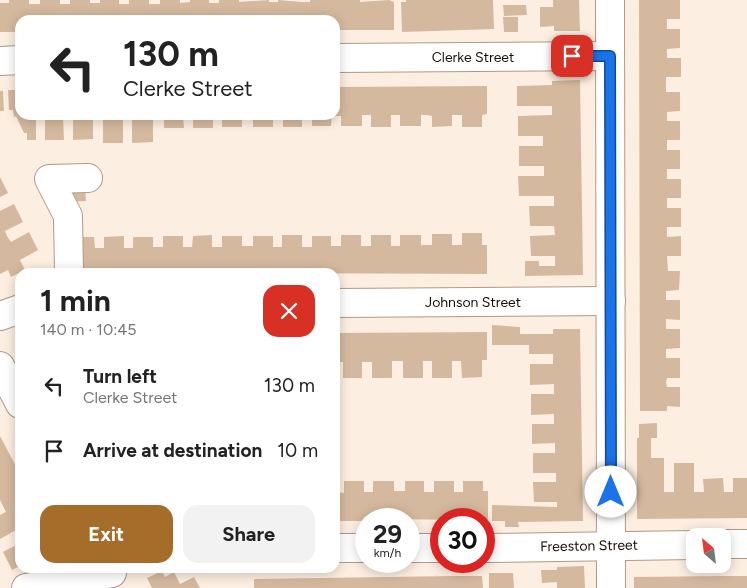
<!DOCTYPE html>
<html lang="en">
<head>
<meta charset="utf-8">
<style>
	:root { --surface:#fff; --page:#f2f2f2; --text:#222; --muted:#767676; --accent:#a56c2a }
	body { margin:0; font-family:Figtree,sans-serif; background:var(--page); color:var(--text); height:100vh; display:flex; flex-direction:column; font-size:19px; white-space:nowrap }
	* { box-sizing:border-box; margin:0 }
	p { font-size:16px; color:var(--muted) }
	.icon { flex:none; width:28px; height:28px; fill:none; stroke:currentColor; stroke-width:2; stroke-linecap:round; stroke-linejoin:round }
	.map { position:relative; flex:1; overflow:hidden }
	.sheet { position:absolute; left:15px; top:268px; width:325px; height:305px; display:flex; flex-direction:column; background:var(--surface); border-radius:15px; box-shadow:0 2px 12px #0003 }
	.sheet>* { flex:none }
	.banner { position:absolute; left:15px; top:15px; width:325px; height:105px; border-radius:15px; box-shadow:0 2px 12px #0003; background:#fff; color:var(--text); overflow:hidden }
	.needle { width:32px; rotate:332deg }
	.controls { position:absolute; left:686px; top:528px; display:grid; gap:10px }
	.controls a { display:grid; place-items:center; width:45px; height:45px; border-radius:10px; background:var(--surface); box-shadow:0 2px 12px #0003; font-size:25px }
	.speed { position:absolute; left:355px; top:508px; display:flex; gap:10px; font-size:25px; font-weight:700; text-align:center }
	.speed>* { display:grid; place-content:center; width:65px; height:65px; border-radius:50%; background:var(--surface); box-shadow:0 2px 12px #0003; line-height:1 }
	.speed small { font-size:12px; font-weight:400 }
	.speed .limit { border:8px solid #d22; background:#fff; color:#111 }
	.pin { position:absolute; display:grid; place-items:center; width:42px; height:42px; color:#fff; margin:-21px; border-radius:10px; box-shadow:0 2px 8px #0006 }
	.me { position:absolute; width:55px; margin:-28px; rotate:0deg; stroke-linejoin:round; filter:drop-shadow(0 0 4px #0008) }
	.turn { display:flex; align-items:center; gap:18px; height:105px; padding:0 25px; font-size:22px }
	.turn .icon { width:65px; height:65px; stroke-width:2.5 }
	.turn b { display:block; font-size:35px; line-height:42px }
	.round { display:grid; place-items:center; flex:none; width:52px; height:52px; border-radius:15px; background:var(--page) }
	.head { display:flex; align-items:center; justify-content:space-between; height:85px; padding:0 25px }
	h1 { font-size:30px; font-weight:700; line-height:38px }
	.button { display:flex; gap:10px; margin-top:auto; padding:10px 25px }
	.button a { flex:1; height:58px; border-radius:15px; background:var(--accent); color:#fff; font-size:20px; font-weight:700; line-height:58px; text-align:center }
	.button a+a { background:var(--page); color:var(--text) }
	ul { padding:0; list-style:none }
	li { display:flex; align-items:center; gap:15px; height:65px; padding:0 25px }
	li div { flex:1 }
	li b { display:block; font-size:19px }
	li em { font-style:normal }
	.map>svg:first-child { display:block }
	.building { fill:#d5b99e }
	.lines { fill:none; stroke-linecap:round; stroke-linejoin:round }
	.minor-casing { stroke:#b19a85; stroke-width:30 }
	.minor { stroke:#fff; stroke-width:28 }
	.route-casing { stroke:#114b97; stroke-width:12 }
	.route { stroke:#1a73e8; stroke-width:9 }
	.labels { text-anchor:middle; dominant-baseline:central; stroke-width:5; stroke-linejoin:round; paint-order:stroke }
	.street-label { font-size:14px; fill:#160e07; stroke:#fff }
</style>
</head>
<body>
<div class="map">
<svg width="747" height="588" viewBox="0 0 747 588">
	<rect width="100%" height="100%" fill="#fceee0"/>
	<!-- building -->
	<g class="building">
		<path d="M9,0H29V4H40V0H60V4H70V0H90V3H100V0H119V4H129V0H149V4H160V0H180V3L190,2V0H209V3H219V0H239V2L269,0V2H278V0L302,2H310V0H360V2L389,0L394,2V30H335V20H20V32H0V3H9Z"/>
		<path d="M406,0H493L494,29L402,32L401,2H406Z"/>
		<path d="M553,0H579L580,31H554V26L540,27V7H553Z"/>
		<path d="M639,0H680V19H667V29H680V48L667,49V58H681V77H666V92H680V111L667,112V121H680V140H667V150H680V169H667V179H681V198H667V208H681V227H667V237L681,236V256H667L668,271H680L679,290L666,291V300H680V320L666,319V329H680V348L666,349V358H680V378H667L666,382L667,387H680V407L667,406V411H640Z"/>
		<path d="M503,5H526L527,15L504,16Z"/>
		<path d="M503,17H518V32H504Z"/>
		<path d="M580,80L583,275L525,276V261H539V266H555V256H531L530,236L555,235L554,226H530L529,206H554V196H519L518,176H544V166H519V146H543V136H518V116L552,115V106H517V86L552,85V81Z"/>
		<path d="M487,86V114L482,115V127H462V115H452V126L432,127V116L427,115H421V126H400V115H391V127H371V115H362V126H341V116H335V87Z"/>
		<path d="M8,90H20V115H93V139L73,140V117H63L64,140H45V117H36V140H27V133H24L16,116L14,117L13,110H9Z"/>
		<path d="M0,91H3L4,111H0Z"/>
		<path d="M103,115H127L123,117V143H103Z"/>
		<path d="M132,115H153V142L132,143Z"/>
		<path d="M160,115H183L184,128H164V117Z"/>
		<rect x="193" y="115" width="20" height="13"/>
		<rect x="222" y="115" width="20" height="12"/>
		<rect x="253" y="115" width="20" height="12"/>
		<rect x="283" y="115" width="19" height="12"/>
		<path d="M312,115H332L331,126H312Z"/>
		<path d="M0,177L8,193L0,197Z"/>
		<path d="M85,186L86,201L66,202L65,187Z"/>
		<path d="M14,204L23,222L5,231L7,236L11,242L29,232L38,250L20,260L25,270L11,277L8,270L0,274V211Z"/>
		<path d="M462,233H482V245H487V274L70,272L75,237H94L95,248H104V237L124,236V248H133V237H153V247H163V236H183V247H192L193,236L212,235V247H222V236H242V246H253V236H273V247H282V235H302V247H312V236H331V246H341V235H361V246H371V235H391V246H400V235H421V245H432V234H452V245H462Z"/>
		<path d="M492,325L520,327V334H553V329H580L583,521L518,522L519,527H505V521H492V505L557,507V502H534L533,482H556V473H533V453H555V443L532,444V424H554V414L531,415V394H554V384L530,385V364H553V354H529V345H492Z"/>
		<path d="M487,332V360H482V377L462,378L461,361H452V378H432V361H423V378H403V361H392V378H372V362H362V378H343V362H335V333Z"/>
		<path d="M657,423V438H651V458H664V492H674V463H694V492H704L703,479L723,478L724,492H733V478H747V518L637,519V438H639V424Z"/>
		<path d="M0,436L20,474V539L16,530L0,539V515L6,512L0,500Z"/>
		<path d="M344,481H364V492H373V481H394V491H405V481H424V492H434V481H454V492H463V481H483V491H488V520L366,519V521H335V492L344,493Z"/>
		<path d="M20,543V566L12,570L3,552Z"/>
		<path d="M584,566L585,588H557V582L542,583L541,570H557V567Z"/>
		<path d="M162,571L165,577L174,572L180,584L194,577L200,588H152L147,578Z"/>
		<path d="M489,573H513L514,588H489Z"/>
		<path d="M453,576H482L483,588H254V579Z"/>
		<path d="M725,576H747V588H634V577Z"/>
	</g>
	<g class="lines">
		<defs>
			<g id="minor">
				<path d="M610,0L611,588"/>
				<path d="M335,58L610,56"/>
				<path d="M0,61L20,60"/>
				<path d="M69,272L68,216L49,179L88,178"/>
				<path d="M335,303L611,301"/>
				<path d="M0,316L20,309"/>
				<path d="M0,366L20,404"/>
				<path d="M722,544H747"/>
				<path d="M335,548H366"/>
				<path d="M409,548H441"/>
				<path d="M484,548L695,545"/>
				<path d="M26,588L112,573"/>
			</g>
		</defs>
		<!-- minor casing -->
		<use href="#minor" class="minor-casing"/>
		<!-- minor -->
		<use href="#minor" class="minor"/>
	</g>
	<g class="lines">
		<defs>
			<path id="route" d="M572,56H610L611,492"/>
		</defs>
		<!-- route casing -->
		<use href="#route" class="route-casing"/>
		<!-- route -->
		<use href="#route" class="route"/>
	</g>
	<g class="labels">
		<!-- street labels -->
		<g class="street-label">
			<text x="473" y="57">Clerke Street</text>
			<text x="473" y="302">Johnson Street</text>
			<text transform="translate(589 546) rotate(-1)">Freeston Street</text>
		</g>
	</g>
</svg>
<div class="controls">
<a><svg class="needle" viewBox="-14 -14 28 28"><path d="M0-13l5 13h-10z" fill="#e53935"/><path d="M0 13l5-13h-10z" fill="#767676"/></svg></a>
</div>
<div class="speed"><div>29<small>km/h</small></div><div class="limit">30</div></div>
<div class="pin" style="left:572px;top:56px;background:#d93025"><svg class="icon" aria-label="arrive" viewBox="0 0 24 24"><path d="M6 21V4h12l-3 4 3 4H6"/></svg></div>
<svg class="me" style="left:611px;top:492px" viewBox="-20 -20 40 40"><circle r="19" fill="#fff"/><path d="M0-13L10 11 0 6-10 11z" fill="#1a73e8"/></svg>
<div class="banner">
<div class="turn"><svg class="icon" aria-label="left" viewBox="0 0 24 24"><path d="M17 20v-9H6M10 6l-5 5 5 5"/></svg><div><b>130 m</b>Clerke Street</div></div>
</div>
<section class="sheet">
<div class="head"><div><h1>1 min</h1><p>140 m · 10:45</p></div><a class="round" style="background:#d93025;color:#fff"><svg class="icon" aria-label="close" viewBox="0 0 24 24"><path d="M6 6l12 12M18 6L6 18"/></svg></a></div>
<ul>
<li><svg class="icon" aria-label="left" viewBox="0 0 24 24"><path d="M17 20v-9H6M10 6l-5 5 5 5"/></svg><div><b>Turn left</b><p>Clerke Street</p></div><em>130 m</em></li>
<li><svg class="icon" aria-label="arrive" viewBox="0 0 24 24"><path d="M6 21V4h12l-3 4 3 4H6"/></svg><div><b>Arrive at destination</b></div><em>10 m</em></li>
</ul>
<div class="button"><a>Exit</a><a>Share</a></div>
</section>
</div>
</body>
</html>
